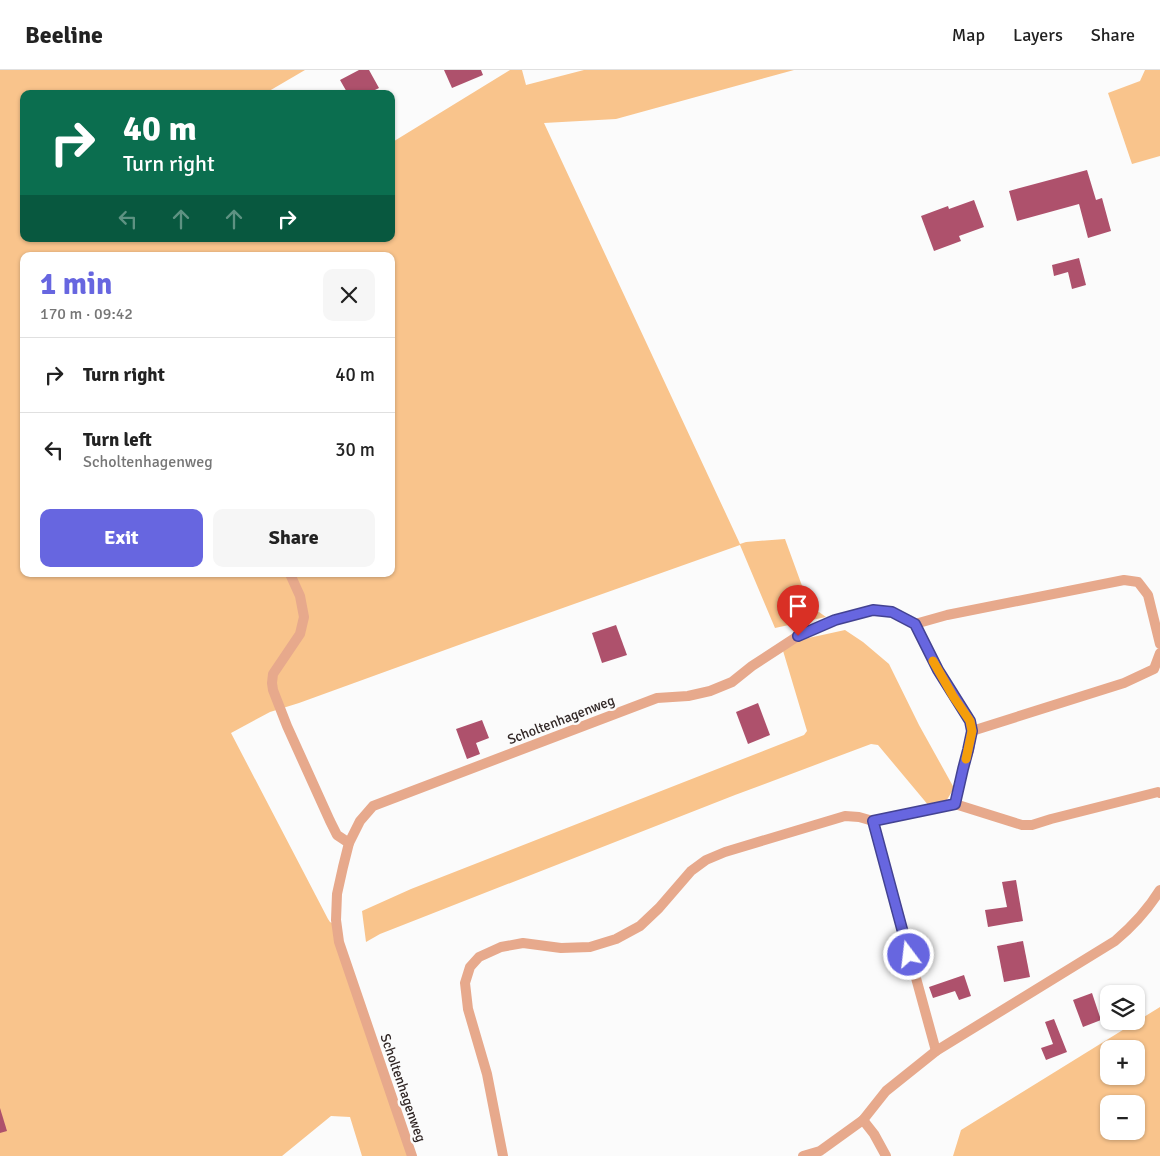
<!DOCTYPE html>
<html lang="en">
<head>
<meta charset="utf-8">
<style>
	:root { --surface:#fff; --page:#f6f6f6; --text:#222; --muted:#767676; --line:#e0e0e0; --accent:#6766e0 }
	body { margin:0; font-family:Signika,sans-serif; background:var(--page); color:var(--text); height:100vh; display:flex; flex-direction:column; font-size:19px; white-space:nowrap }
	* { box-sizing:border-box; margin:0 }
	p { font-size:16px; color:var(--muted) }
	.icon { flex:none; width:28px; height:28px; fill:none; stroke:currentColor; stroke-width:2; stroke-linecap:round; stroke-linejoin:round }
	.map { position:relative; flex:1; overflow:hidden }
	.side { position:absolute; left:20px; top:182px; width:375px; height:325px; display:flex; flex-direction:column; background:var(--surface); border-radius:10px; box-shadow:0 1px 4px #0004 }
	.side>* { flex:none }
	.hud { position:absolute; left:20px; top:20px; width:375px; height:152px; border-radius:10px; box-shadow:0 1px 4px #0004; background:#0b6e4f; color:#fff; overflow:hidden }
	.tools { position:absolute; left:1100px; top:915px; display:grid; gap:10px }
	.tools a { display:grid; place-items:center; width:45px; height:45px; border-radius:10px; background:var(--surface); box-shadow:0 1px 4px #0004; font-size:25px }
	.pin { position:absolute; display:grid; place-items:center; width:42px; height:42px; color:#fff; margin:-51px -21px; border-radius:50% 50% 50% 0; rotate:-45deg; box-shadow:0 0 5px #0007 }
	.pin .icon { rotate:45deg }
	.me { position:absolute; width:55px; margin:-28px; rotate:345deg; stroke-linejoin:round; filter:drop-shadow(0 0 4px #0008) }
	.turn { display:flex; align-items:center; gap:18px; height:105px; padding:0 20px; font-size:22px }
	.turn .icon { width:65px; height:65px; stroke-width:2.5 }
	.turn b { display:block; font-size:35px; line-height:42px }
	.lanes { display:flex; align-items:center; height:48px; padding:0 20px; background:#0003; justify-content:center; gap:25px; direction:ltr }
	.lanes .off { opacity:.35 }
	.round { display:grid; place-items:center; flex:none; width:52px; height:52px; border-radius:10px; background:var(--page) }
	.overview { display:flex; align-items:center; justify-content:space-between; height:85px; padding:0 20px }
	h1 { font-size:30px; font-weight:700; line-height:38px; color:var(--accent) }
	.button { display:flex; gap:10px; margin-top:auto; padding:10px 20px }
	.button a { flex:1; height:58px; border-radius:10px; background:var(--accent); color:#fff; font-size:20px; font-weight:700; line-height:58px; text-align:center }
	.button a+a { background:var(--page); color:var(--text) }
	ul { padding:0; list-style:none }
	li { display:flex; align-items:center; gap:15px; height:75px; padding:0 20px; border-top:1px solid var(--line) }
	li div { flex:1 }
	li b { display:block; font-size:19px }
	li em { font-style:normal }
	header { display:flex; align-items:center; gap:30px; box-sizing:border-box; height:70px; padding:0 25px; background:var(--surface); border-bottom:1px solid var(--line) }
	header strong { font-size:24px }
	nav { display:flex; gap:28px; margin-inline-start:auto; font-size:18px }
	.map>svg:first-child { display:block }
	.green { fill:#f9c48c; fill-rule:evenodd }
	.building { fill:#ae516c }
	.lines { fill:none; stroke-linecap:round; stroke-linejoin:round }
	.service { stroke:#e7a98c; stroke-width:10 }
	.route-casing { stroke:#434292; stroke-width:12 }
	.route { stroke:#6766e0; stroke-width:9 }
	.slow { stroke:#f59e0b; stroke-width:9 }
	.labels { text-anchor:middle; dominant-baseline:central; stroke-width:5; stroke-linejoin:round; paint-order:stroke }
	.street-label { font-size:14px; fill:#302625; stroke:#fbfbfb }
</style>
</head>
<body>
<header>
<strong>Beeline</strong>
<nav><a>Map</a><a>Layers</a><a>Share</a></nav>
</header>
<div class="map">
<svg width="1160" height="1086" viewBox="0 0 1160 1086">
	<rect width="100%" height="100%" fill="#fbfbfb"/>
	<!-- green -->
	<g class="green">
		<path d="M0,0H305L264,24H24V169H391V73L510,0H522L526,15L584,0H794L616,49L544,53L740,474L746,472L785,469L809,535L826,547L775,558L740,475L467,572L299,633L270,642L231,663L328,849L330,852L337,856L408,1086H362L350,1047L331,1046L282,1086H0ZM24,186H391V504H24Z"/>
		<path d="M1145,0H1160V86L1132,94L1108,23L1140,11Z"/>
		<path d="M845,560L863,572L889,594L919,655L954,718L945,733L929,736L878,675L871,674L735,725L380,864L366,872L362,841L411,819L804,665L807,661L781,574Z"/>
		<path d="M1160,937V1086H953L961,1060ZM1109,979H1136V1006H1109ZM1109,1034H1136V1061H1109Z"/>
	</g>
	<!-- building -->
	<g class="building">
		<path d="M359,0H369L379,18L369,23L370,24H348L340,10Z"/>
		<path d="M444,0H481L483,5L452,18Z"/>
		<path d="M1087,100L1096,130L1102,128L1111,161L1088,168L1079,134L1017,151L1009,121Z"/>
		<path d="M974,130L984,157L959,166L961,171L934,181L921,146L948,136L949,139Z"/>
		<path d="M1079,188L1086,215L1072,219L1068,202L1054,206L1052,195Z"/>
		<path d="M616,555L627,585L602,593L592,563Z"/>
		<path d="M758,633L770,665L748,674L736,642Z"/>
		<path d="M482,650L489,668L476,673L480,684L467,689L456,659Z"/>
		<path d="M1016,810L1023,851L988,857L985,840L1007,837L1002,812Z"/>
		<path d="M1023,871L1030,907L1004,912L997,876Z"/>
		<path d="M964,905L971,926L959,930L955,921L933,928L929,917Z"/>
		<path d="M1092,923L1101,950L1083,957L1073,930Z"/>
		<path d="M1054,949L1067,982L1046,990L1041,978L1053,974L1045,952Z"/>
		<path d="M0,1038L7,1061L0,1063Z"/>
	</g>
	<g class="lines">
		<!-- service -->
		<g class="service">
			<path d="M290,504L300,526L304,547L300,564L273,604L272,613L273,620L287,656L330,751L337,765L349,773"/>
			<path d="M915,554L947,545L1124,510L1138,512L1148,525L1160,574"/>
			<path d="M972,661L1124,613L1154,599L1160,583"/>
			<path d="M873,751L936,981"/>
			<path d="M863,1050L874,1064L886,1086"/>
			<path d="M412,1086L339,872L336,850L337,824L343,797L349,773L360,751L373,736L657,628L688,626L710,621L732,612L752,596L798,566L835,550L873,540L892,542L915,554L938,600L970,651L972,661L969,680L963,699L955,734"/>
			<path d="M503,1086L487,1004L468,939L465,913L470,897L479,887L501,877L523,873L561,878L590,877L616,869L640,856L659,838L691,801L706,790L725,782L845,746L859,747L873,751L955,734L1022,755H1032L1051,749L1158,722L1160,723"/>
			<path d="M803,1086L820,1081L863,1050L886,1021L936,981L1115,871C1134,855 1147,841 1160,820"/>
		</g>
	</g>
	<g class="lines">
		<defs>
			<path id="route" d="M798,566L835,550L873,540L892,542L915,554L938,600L970,651L972,661L968,680L963,699L955,734L873,751L909,885"/>
		</defs>
		<!-- route casing -->
		<use href="#route" class="route-casing"/>
		<!-- route -->
		<use href="#route" class="route"/>
		<!-- slow -->
		<path class="slow" d="M933,591L953,626L970,651L972,661L966,689"/>
	</g>
	<g class="labels">
		<!-- street labels -->
		<g class="street-label">
			<text transform="translate(561 650) rotate(-21)">Scholtenhagenweg</text>
			<text transform="translate(403 1018) rotate(71)">Scholtenhagenweg</text>
		</g>
	</g>
</svg>
<div class="tools">
<a><svg class="icon" aria-label="layers" viewBox="0 0 24 24"><path d="M12 4l9 5-9 5-9-5zM3 14l9 5 9-5"/></svg></a>
<a>+</a>
<a>−</a>
</div>
<div class="pin" style="left:798px;top:566px;background:#d93025"><svg class="icon" aria-label="arrive" viewBox="0 0 24 24"><path d="M6 21V4h12l-3 4 3 4H6"/></svg></div>
<svg class="me" style="left:909px;top:885px" viewBox="-20 -20 40 40"><circle r="17" fill="#6766e0" stroke="#fff" stroke-width="3"/><path d="M0-11L8 9 0 5-8 9z" fill="#fff"/></svg>
<div class="hud">
<div class="turn"><svg class="icon" aria-label="right" viewBox="0 0 24 24"><path d="M7 20v-9h11M14 6l5 5-5 5"/></svg><div><b>40 m</b>Turn right</div></div>
<div class="lanes"><svg class="icon off" aria-label="left" viewBox="0 0 24 24"><path d="M17 20v-9H6M10 6l-5 5 5 5"/></svg><svg class="icon off" aria-label="ahead" viewBox="0 0 24 24"><path d="M12 20V5M6 11l6-6 6 6"/></svg><svg class="icon off" aria-label="ahead" viewBox="0 0 24 24"><path d="M12 20V5M6 11l6-6 6 6"/></svg><svg class="icon" aria-label="right" viewBox="0 0 24 24"><path d="M7 20v-9h11M14 6l5 5-5 5"/></svg></div>
</div>
<section class="side">
<div class="overview"><div><h1>1 min</h1><p>170 m · 09:42</p></div><a class="round"><svg class="icon" aria-label="close" viewBox="0 0 24 24"><path d="M6 6l12 12M18 6L6 18"/></svg></a></div>
<ul>
<li><svg class="icon" aria-label="right" viewBox="0 0 24 24"><path d="M7 20v-9h11M14 6l5 5-5 5"/></svg><div><b>Turn right</b></div><em>40 m</em></li>
<li><svg class="icon" aria-label="left" viewBox="0 0 24 24"><path d="M17 20v-9H6M10 6l-5 5 5 5"/></svg><div><b>Turn left</b><p>Scholtenhagenweg</p></div><em>30 m</em></li>
</ul>
<div class="button"><a>Exit</a><a>Share</a></div>
</section>
</div>
</body>
</html>
